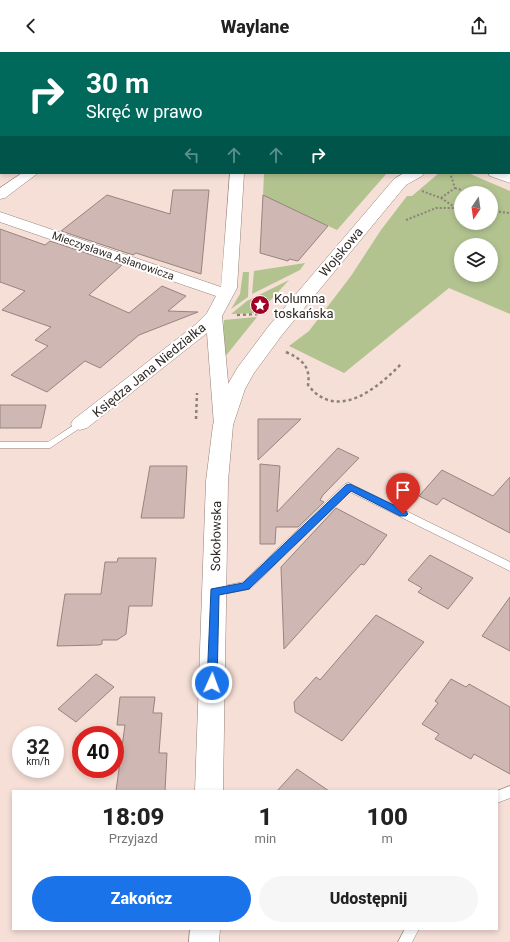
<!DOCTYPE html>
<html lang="pl">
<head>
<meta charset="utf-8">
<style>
	:root { --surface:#fff; --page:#f6f6f6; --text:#222; --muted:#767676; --accent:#1a73e8 }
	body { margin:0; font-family:Roboto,sans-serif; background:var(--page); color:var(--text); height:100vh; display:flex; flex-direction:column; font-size:15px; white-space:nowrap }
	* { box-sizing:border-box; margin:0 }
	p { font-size:13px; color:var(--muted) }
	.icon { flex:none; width:22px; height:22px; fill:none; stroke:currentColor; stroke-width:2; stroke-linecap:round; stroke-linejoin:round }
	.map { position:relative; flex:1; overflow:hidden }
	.drawer { position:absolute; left:12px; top:738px; width:486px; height:140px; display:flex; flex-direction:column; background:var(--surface); border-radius:0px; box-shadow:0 2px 6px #0003 }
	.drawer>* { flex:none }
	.guide { position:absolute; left:0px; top:0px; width:510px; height:122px; box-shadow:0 2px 6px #0003; background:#00695c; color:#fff; overflow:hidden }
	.needle { width:26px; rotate:193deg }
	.buttons { position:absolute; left:454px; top:134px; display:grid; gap:8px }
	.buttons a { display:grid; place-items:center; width:44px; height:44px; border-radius:50%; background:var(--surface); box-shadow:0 2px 6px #0003; font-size:20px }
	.speed { position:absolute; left:12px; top:674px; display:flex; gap:8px; font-size:20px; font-weight:700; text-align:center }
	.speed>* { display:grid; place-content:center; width:52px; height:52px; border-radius:50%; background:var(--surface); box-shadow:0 2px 6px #0003; line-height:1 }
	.speed small { font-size:10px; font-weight:400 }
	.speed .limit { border:6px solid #d22; background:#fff; color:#111 }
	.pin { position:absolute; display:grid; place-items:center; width:34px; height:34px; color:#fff; margin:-41px -17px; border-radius:50% 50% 50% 0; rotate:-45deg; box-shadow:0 0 4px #0007 }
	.pin .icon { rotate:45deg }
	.me { position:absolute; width:44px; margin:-22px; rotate:2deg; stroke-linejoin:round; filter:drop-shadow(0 0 3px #0008) }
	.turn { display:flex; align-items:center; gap:14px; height:84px; padding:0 20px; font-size:18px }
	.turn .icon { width:52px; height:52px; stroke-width:2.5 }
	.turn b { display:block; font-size:28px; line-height:34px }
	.lanes { display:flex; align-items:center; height:38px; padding:0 20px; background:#0003; justify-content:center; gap:20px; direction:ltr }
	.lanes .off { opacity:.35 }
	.eta { display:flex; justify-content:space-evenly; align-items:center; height:68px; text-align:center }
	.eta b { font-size:24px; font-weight:800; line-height:28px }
	.cta { display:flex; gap:8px; margin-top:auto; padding:8px 20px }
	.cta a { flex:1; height:46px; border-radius:24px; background:var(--accent); color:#fff; font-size:16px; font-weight:800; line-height:46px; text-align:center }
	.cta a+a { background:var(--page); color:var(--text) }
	header { display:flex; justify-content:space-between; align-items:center; height:52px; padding:0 20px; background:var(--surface); font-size:18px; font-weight:800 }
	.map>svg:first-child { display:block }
	.green { fill:#b2c390; fill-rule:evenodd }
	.building { fill:#cfb8b3; stroke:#98837e }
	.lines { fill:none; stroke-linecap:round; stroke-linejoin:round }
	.service-casing { stroke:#96827a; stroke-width:1 }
	.minor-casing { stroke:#96827a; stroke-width:1 }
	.tertiary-casing { stroke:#96827a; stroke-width:1 }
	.path-far1 { stroke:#8e8079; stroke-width:2; stroke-dasharray:2 2; stroke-linecap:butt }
	.path { stroke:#8e8079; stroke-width:2.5; stroke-dasharray:3 3; stroke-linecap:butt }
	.service { fill:#fff; fill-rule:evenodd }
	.minor { fill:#fff; fill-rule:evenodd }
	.tertiary { fill:#fff; fill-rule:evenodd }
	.route { fill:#1a73e8; stroke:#114b97 }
	.labels { text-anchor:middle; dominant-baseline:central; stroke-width:4; stroke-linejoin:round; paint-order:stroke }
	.far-street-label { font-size:11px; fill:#322a26; stroke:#fff }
	.street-label { font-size:13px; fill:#322a26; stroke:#fff }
	.poi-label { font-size:13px; fill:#322a26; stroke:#fff; text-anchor:start }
</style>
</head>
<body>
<header><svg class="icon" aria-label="back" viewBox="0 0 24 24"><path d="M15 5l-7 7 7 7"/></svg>Waylane<svg class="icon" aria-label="share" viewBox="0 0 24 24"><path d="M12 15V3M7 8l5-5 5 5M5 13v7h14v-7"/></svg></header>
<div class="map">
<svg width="510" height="890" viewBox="0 0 510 890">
	<rect width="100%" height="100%" fill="#f5dfd6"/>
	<!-- green -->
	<g class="green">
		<path d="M264,121H387L337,178L263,144Z"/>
		<path d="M439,121H468L510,139V262L449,236L344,321L289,294L309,279L351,224L381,178L407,144H412ZM461,141H491V171H461ZM461,193H491V223H461Z"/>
		<path d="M305,211L300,218L252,242L254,219Z"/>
		<path d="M243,220H249L248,245L231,257L240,242Z"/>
		<path d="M289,228L267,252L255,251L254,256L263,257L259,261L231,262L247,249Z"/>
		<path d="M257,265L224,306L222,286L224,268Z"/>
	</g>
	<!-- building -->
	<g class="building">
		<path d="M173,138H209L201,222L136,201L133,203L61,179L107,143L170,162Z"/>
		<path d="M263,143L328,174L298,209L289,207L288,209L260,201Z"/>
		<path d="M0,177L45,193L50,189L122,213L89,243L129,261L162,234L186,244L168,259L198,260L139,283L100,316L85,309L47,340L11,323L48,294L35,288L51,275L2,258L25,239L0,230Z"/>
		<path d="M0,353H46L41,376H0Z"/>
		<path d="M258,367H301L258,408Z"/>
		<path d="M338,396L359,406L323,443L320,448L324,450L298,475H276L275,492H260V412L280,414L277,460Z"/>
		<path d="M150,414H187L184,466H141Z"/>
		<path d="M442,418L493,444L510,425V481L443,446L437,453L419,444Z"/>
		<path d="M336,456L387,483L364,513L361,512L284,597L281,515Z"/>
		<path d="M430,503L473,526L448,557L418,540L422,536L408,528Z"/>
		<path d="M118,506H156L152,554H129L126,582L117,588H102V592L99,593L57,594L65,542H101L105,510H117Z"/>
		<path d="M510,545V599L482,584Z"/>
		<path d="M376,563L424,590L342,689L295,660L294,650L316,625L320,628Z"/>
		<path d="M96,622L114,635L76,670L58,657Z"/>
		<path d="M451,627L466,635L469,632L510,655V722L474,702L471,707L435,687L439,682L422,672L438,651L435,649Z"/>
		<path d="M120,645H155L153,661H162L159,701H167L165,739H116L125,673H117Z"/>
		<path d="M297,717L329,739H277Z"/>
	</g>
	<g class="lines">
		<defs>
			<g id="service">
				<path d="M80,369L83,370L85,372L83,374L50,396H0V390H48Z"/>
				<path d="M349,431L510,510V519L350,440L250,537L214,544L210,543L209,540L210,537L243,530L345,432Z"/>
				<path d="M510,734V746L497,751V739Z"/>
				<path d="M405,877H419L412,890H398Z"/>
			</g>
			<g id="minor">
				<path d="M197,0H220L197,1Z"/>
				<rect x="241" y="0" width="12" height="1"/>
				<rect x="0" y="32" width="1" height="9"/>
				<path d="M22,121H38L5,146L0,147V136Z"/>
				<path d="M230,121H244L237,236L222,264L232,373L230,377L223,379L216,377L214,373L207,281L87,376L80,378L73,376L71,372L73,368L195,273L207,261L216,244L0,170V160L221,235Z"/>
				<path d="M488,121L510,122V131L490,124Z"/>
			</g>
			<g id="tertiary">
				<path d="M404,121H424L422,124L406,133L282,283L254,321L245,337L233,373L228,429L223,739H195L206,429L213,373L225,337L238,315L268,275L394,127Z"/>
				<path d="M190,877H220L219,890H189Z"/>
			</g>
		</defs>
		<!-- service casing -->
		<use href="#service" class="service-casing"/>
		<!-- minor casing -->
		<use href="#minor" class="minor-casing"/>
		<!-- tertiary casing -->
		<use href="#tertiary" class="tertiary-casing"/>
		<!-- path-far1 -->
		<g class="path-far1">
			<path d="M455,136L471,141"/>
			<path d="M422,139L441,146L456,156H461"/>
			<path d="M441,146L455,136L450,121"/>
			<path d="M491,159L510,161"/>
			<path d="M406,168L436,156H456"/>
		</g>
		<!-- path -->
		<g class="path">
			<path d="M237,263L261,262"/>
			<path d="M286,300C302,307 311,315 308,333C337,371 379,335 402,311"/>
			<path d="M196,367L197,341"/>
		</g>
		<!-- service -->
		<use href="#service" class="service"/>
		<!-- minor -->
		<use href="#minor" class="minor"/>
		<!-- tertiary -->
		<use href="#tertiary" class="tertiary"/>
	</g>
	<!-- route -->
	<path class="route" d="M350,432L406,459L408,462L406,464H400L351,439L249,537L219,543L217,631L216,634H208L207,631L211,537L243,531L346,433Z"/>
	<!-- icons -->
	<defs>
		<symbol id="sight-disc" viewBox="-11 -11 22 22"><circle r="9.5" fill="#a20225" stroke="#fff"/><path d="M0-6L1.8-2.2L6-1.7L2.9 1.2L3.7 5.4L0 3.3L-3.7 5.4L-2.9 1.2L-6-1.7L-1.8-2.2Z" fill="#fff"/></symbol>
	</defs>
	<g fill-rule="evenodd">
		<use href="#sight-disc" x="249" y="242" width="22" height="22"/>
	</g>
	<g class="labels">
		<!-- far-street labels -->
		<g class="far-street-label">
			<text transform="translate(113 204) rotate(19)">Mieczysława Asłanowicza</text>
		</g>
		<!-- street labels -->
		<g class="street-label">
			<text transform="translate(341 200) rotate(-50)">Wojskowa</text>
			<text transform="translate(149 318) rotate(-39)">Księdza Jana Niedziałka</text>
			<text transform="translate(216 484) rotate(-89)">Sokołowska</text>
		</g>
		<!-- poi labels -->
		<g class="poi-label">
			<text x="274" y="246">Kolumna<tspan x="274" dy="15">toskańska</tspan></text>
		</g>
	</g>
</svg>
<div class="buttons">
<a><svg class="needle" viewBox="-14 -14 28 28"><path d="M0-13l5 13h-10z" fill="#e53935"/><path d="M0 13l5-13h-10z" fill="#767676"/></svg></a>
<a><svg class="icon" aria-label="layers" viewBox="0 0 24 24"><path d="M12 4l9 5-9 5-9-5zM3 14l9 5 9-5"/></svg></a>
</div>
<div class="speed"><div>32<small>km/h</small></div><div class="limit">40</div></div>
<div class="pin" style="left:403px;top:462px;background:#d93025"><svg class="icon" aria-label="arrive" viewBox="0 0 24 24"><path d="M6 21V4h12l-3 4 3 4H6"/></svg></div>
<svg class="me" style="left:212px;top:631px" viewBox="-20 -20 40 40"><circle r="17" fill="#1a73e8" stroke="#fff" stroke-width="3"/><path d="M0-11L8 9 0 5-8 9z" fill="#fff"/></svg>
<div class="guide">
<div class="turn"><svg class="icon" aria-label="right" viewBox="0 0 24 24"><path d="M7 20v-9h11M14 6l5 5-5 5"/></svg><div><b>30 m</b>Skręć w prawo</div></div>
<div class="lanes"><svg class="icon off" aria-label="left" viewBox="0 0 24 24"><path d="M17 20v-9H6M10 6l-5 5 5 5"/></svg><svg class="icon off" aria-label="ahead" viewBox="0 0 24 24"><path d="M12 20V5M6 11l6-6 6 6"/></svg><svg class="icon off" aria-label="ahead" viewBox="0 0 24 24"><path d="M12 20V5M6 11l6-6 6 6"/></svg><svg class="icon" aria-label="right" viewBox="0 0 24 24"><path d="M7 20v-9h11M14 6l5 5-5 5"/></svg></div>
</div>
<section class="drawer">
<div class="eta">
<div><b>18:09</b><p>Przyjazd</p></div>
<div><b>1</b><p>min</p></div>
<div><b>100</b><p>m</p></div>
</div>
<div class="cta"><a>Zakończ</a><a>Udostępnij</a></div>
</section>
</div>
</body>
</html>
